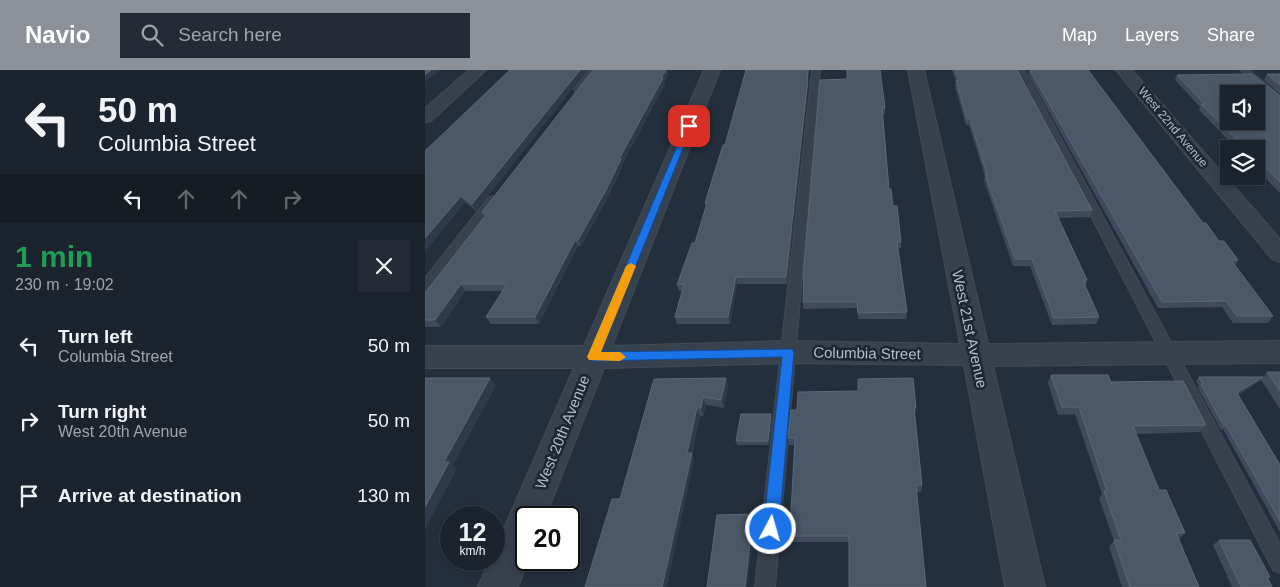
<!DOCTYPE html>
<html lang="en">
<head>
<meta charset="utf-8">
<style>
	:root { --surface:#1b232e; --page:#242b36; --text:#f1f3f6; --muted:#a0a4aa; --line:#39404a; --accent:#8c9099 }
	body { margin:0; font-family:Helvetica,sans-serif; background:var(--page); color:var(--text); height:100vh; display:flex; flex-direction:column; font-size:19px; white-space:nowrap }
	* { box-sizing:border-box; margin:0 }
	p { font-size:16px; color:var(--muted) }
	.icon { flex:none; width:28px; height:28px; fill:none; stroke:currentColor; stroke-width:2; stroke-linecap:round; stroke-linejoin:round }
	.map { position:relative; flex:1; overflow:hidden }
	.details { display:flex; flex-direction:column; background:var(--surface); width:425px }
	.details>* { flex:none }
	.hud { background:#1b232e; color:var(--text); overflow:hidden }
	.fabs { position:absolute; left:795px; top:15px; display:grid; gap:10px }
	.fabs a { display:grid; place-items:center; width:45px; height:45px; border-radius:0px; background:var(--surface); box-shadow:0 2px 8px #0003,0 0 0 1px var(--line); font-size:25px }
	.speed { position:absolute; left:15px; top:436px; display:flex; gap:10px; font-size:25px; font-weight:700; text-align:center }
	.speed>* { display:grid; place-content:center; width:65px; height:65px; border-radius:50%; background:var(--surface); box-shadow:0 2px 8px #0003,0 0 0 1px var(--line); line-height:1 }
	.speed small { font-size:12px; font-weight:400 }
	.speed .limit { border:2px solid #111; border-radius:8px; background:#fff; color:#111 }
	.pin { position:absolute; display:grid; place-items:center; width:42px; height:42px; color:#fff; margin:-21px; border-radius:10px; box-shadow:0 2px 8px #0006 }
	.me { position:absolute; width:55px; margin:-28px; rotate:6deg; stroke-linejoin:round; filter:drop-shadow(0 0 4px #0008) }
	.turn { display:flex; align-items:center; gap:18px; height:105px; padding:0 15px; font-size:22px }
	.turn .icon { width:65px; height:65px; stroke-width:2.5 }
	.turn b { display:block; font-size:35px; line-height:42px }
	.lanes { display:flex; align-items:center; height:48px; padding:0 15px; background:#0003; justify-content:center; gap:25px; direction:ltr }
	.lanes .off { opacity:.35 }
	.round { display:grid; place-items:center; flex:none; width:52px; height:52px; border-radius:0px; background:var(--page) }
	.overview { display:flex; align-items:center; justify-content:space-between; height:85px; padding:0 15px }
	h1 { font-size:30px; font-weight:800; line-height:38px; color:#1e9e55 }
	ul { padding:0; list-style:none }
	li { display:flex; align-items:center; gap:15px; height:75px; padding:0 15px }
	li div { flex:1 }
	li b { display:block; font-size:19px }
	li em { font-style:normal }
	header { display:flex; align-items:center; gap:30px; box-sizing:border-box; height:70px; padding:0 25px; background:var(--accent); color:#fff }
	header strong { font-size:24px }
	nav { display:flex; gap:28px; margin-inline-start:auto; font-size:18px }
	.search { width:350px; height:45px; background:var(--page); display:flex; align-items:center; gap:12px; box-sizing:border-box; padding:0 18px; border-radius:0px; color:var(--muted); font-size:19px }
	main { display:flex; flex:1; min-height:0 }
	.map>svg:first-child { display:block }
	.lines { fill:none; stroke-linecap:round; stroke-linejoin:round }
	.service-casing { stroke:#414a57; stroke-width:2 }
	.minor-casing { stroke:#414a57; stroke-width:2 }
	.service { fill:#38414e; fill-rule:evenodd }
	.minor { fill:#38414e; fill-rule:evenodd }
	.wall { fill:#3f4b5c }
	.shaded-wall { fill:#2f3b4b }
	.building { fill:#4b5868; stroke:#5c6777; fill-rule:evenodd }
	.route { fill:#1a73e8; stroke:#114b97 }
	.slow { fill:#f59e0b }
	.labels { text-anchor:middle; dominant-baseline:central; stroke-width:5; stroke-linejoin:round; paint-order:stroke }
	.far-street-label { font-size:12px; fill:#b4bcc9; stroke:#1d2633 }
	.street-label { font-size:15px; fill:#b4bcc9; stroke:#1d2633 }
</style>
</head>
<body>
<header>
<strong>Navio</strong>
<div class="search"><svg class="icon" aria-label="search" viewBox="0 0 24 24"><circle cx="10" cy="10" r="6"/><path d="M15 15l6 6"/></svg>Search here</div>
<nav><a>Map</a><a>Layers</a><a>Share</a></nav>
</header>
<main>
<section class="details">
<div class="hud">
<div class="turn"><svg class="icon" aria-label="left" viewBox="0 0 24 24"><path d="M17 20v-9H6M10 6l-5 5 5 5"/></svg><div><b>50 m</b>Columbia Street</div></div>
<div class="lanes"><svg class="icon" aria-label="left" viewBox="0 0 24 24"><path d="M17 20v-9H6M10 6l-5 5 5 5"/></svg><svg class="icon off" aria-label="ahead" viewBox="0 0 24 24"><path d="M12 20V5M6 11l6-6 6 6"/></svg><svg class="icon off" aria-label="ahead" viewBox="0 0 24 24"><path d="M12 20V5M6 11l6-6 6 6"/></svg><svg class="icon off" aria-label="right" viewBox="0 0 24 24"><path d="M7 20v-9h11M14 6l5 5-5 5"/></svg></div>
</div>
<div class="overview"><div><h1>1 min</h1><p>230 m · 19:02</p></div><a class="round"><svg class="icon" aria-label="close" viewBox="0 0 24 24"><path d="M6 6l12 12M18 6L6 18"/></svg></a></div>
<ul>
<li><svg class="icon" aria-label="left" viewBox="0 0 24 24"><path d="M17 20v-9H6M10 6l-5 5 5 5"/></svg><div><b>Turn left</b><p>Columbia Street</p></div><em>50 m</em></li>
<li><svg class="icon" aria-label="right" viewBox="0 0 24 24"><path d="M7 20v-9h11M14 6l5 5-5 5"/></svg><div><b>Turn right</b><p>West 20th Avenue</p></div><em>50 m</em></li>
<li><svg class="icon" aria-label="arrive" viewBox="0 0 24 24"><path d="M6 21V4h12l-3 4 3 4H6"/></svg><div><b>Arrive at destination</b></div><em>130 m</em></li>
</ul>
</section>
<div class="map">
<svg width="855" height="517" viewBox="0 0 855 517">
	<rect width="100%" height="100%" fill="#242f3e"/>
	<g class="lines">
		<defs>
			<g id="service">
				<path d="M164,0H172L156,21H150L149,19Z"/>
				<path d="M387,0H395L350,517H330Z"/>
				<path d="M591,0H599L855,474V503L848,500Z"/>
				<path d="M815,0H824L855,26V33Z"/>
				<path d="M68,126L73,129L72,131L5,220L0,221V208L64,127Z"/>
			</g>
			<g id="minor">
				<path d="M44,0H61L6,51L0,52V38Z"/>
				<path d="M279,0H295L187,276L363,271L535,274L483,0H499L563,274L855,271V293L568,296L620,517H580L539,295L363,293L179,298L120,448H101V490H103L93,517H53L65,490H69V481L149,298H0V276H159Z"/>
				<path d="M691,0H707L855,169V192L847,189Z"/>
			</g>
		</defs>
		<!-- service casing -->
		<use href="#service" class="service-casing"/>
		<!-- minor casing -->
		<use href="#minor" class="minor-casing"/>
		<!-- service -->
		<use href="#service" class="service"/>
		<!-- minor -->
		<use href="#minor" class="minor"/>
	</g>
	<!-- wall -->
	<g class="wall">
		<path d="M85,0H162L51,141L40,132L0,181V81Z"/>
		<path d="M243,0V3L239,12L240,14L198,93V95L183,127L156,176H153L114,254H66L61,247L78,221H40L16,257H0V223L60,147L57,142Z"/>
		<path d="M321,0H384L383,9V15L362,214H312L305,254H252L250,247L258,221H254L252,215L270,173L281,137L280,133L300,75Z"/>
		<path d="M527,0H592L667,140L665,147L633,148L662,210L660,216L674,247L671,254L627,255L605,196H588L559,110L560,106L544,55H541L530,16L531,11Z"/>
		<path d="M604,0H663L778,153L794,171L813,190L810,196L848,246L843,253H808L797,237L733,238L603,4Z"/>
		<path d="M842,4H855V24L839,10Z"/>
		<path d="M752,5L855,26V123L831,99V79H812L774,40L775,37L750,10Z"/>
		<path d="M395,10L460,38V44H458L464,119L476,172V178H473L482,242L481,249H433L432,238L378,239V232L379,214H378V207Z"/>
		<path d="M842,302H855V339L836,310Z"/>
		<path d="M626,305L686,312L781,355L775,362L711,364L734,420L760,463L754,469L774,517H697L684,477L689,471L674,428L677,424L650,344L633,345L623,313Z"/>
		<path d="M774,307H838L835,311L813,325L855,395V462L798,359L796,360L773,318L774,316L771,311Z"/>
		<path d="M229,309L303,316L299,338L281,335L278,346H275L267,384L269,390Z"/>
		<path d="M491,338L490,345L497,415L496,422H492L424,472H360L359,466L366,443L370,375H364L363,368L366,340Z"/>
		<path d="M347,348L344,375H312L311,371Z"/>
		<path d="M794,470L845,507L843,508L847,517H807L788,475Z"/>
	</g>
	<!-- shaded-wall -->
	<g class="shaded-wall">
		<path d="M6,0H15L0,12V5Z"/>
		<path d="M155,0H162L51,141L47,134Z"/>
		<path d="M240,0H243V3L239,12L240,14L198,93V95L183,127L156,176L153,170Z"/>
		<path d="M383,9V15L362,214L361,207Z"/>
		<path d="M36,126L40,132L0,181V168Z"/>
		<path d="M150,170L153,176L114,254L110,247Z"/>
		<path d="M311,207L312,214L305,254L303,247Z"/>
		<path d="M36,214L40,221L16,257L10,250Z"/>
		<path d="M838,307L835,311L808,327L812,323Z"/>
		<path d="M65,308L71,316L28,395L32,399L0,459V437L19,392Z"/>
		<path d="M301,308L303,316L299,338L296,330Z"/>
		<path d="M278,327L281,335L278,346L276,338Z"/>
		<path d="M272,338L275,346L267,384L269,390L242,517H237L262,383Z"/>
		<path d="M346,344L347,348L344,375L343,371Z"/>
		<path d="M328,444L330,450L322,517H320Z"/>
	</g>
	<!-- building -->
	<g class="building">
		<path d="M0,0H6L0,5Z"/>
		<path d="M85,0H155L47,134L36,126L0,168V81Z"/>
		<path d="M168,0H241L236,8H238L194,89H196L181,120L153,170H150L110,247H61L82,214H36L10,250H0V223L61,145L57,142Z"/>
		<path d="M321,0H383L382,9H383L361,207H311L303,247H250L259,214L252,215L267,173H270L282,133H280L298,75H300Z"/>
		<path d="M422,0H455L460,38H457L464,119H466L468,136H472L476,172H472L482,242L433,243L432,232H378L379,207H378L395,10L422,9Z"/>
		<path d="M530,0H592L667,140L630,141L662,210H659L661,213H659L674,247L629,248L607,189H590L560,104H562L545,49H542L531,10H534Z"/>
		<path d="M605,0H663L778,153H781L794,171H799L813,190H806L848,246H812L801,231L737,232Z"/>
		<path d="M827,4L855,26V112L831,89V79H821L776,34H780L752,5ZM804,24H831V51H804Z"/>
		<path d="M842,4H855V15Z"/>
		<path d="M842,302H855V321Z"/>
		<path d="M626,305H683L686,312L758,311L781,355L708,356L734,420H741L760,463H751L774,517H705L689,470H696L679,421H682L654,337H637Z"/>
		<path d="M774,307H838L812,323L855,395V451L801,355L799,356L776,314H778Z"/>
		<path d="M0,308H65L19,392H24L0,437Z"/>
		<path d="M301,308L296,330L278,327L276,338H272L262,383H267L237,517H160L187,429H195L229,309Z"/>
		<path d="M488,308L491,338H489L497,415H491L501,517H424V466H359L360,443H366L370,368H363L366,340H372L373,322L433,321V309Z"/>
		<path d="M316,344H346L343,371H311Z"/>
		<path d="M328,444L320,517H282L292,445Z"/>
		<path d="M794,470H825L845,507H842L847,517H816Z"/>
	</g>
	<!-- route -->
	<path class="route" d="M261,55L267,56L176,282L367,279L369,282L354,459L351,465L346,467L341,465L338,459L357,287L168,291L162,287Z"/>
	<!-- slow -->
	<path class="slow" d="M206,193L211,196L176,282H195L201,287L195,291L164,290L162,287L201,196Z"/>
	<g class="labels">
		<!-- far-street labels -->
		<g class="far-street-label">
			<text transform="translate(748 57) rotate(50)">West 22nd Avenue</text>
		</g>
		<!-- street labels -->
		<g class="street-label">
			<text transform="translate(545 259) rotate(78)">West 21st Avenue</text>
			<text transform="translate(442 283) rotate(1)">Columbia Street</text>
			<text transform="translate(137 362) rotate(-68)">West 20th Avenue</text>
		</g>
	</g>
</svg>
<div class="fabs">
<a><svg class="icon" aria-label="sound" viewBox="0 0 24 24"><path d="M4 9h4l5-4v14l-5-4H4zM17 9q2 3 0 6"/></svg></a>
<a><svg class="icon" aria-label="layers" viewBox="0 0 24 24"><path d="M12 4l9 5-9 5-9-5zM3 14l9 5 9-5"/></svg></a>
</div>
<div class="speed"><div>12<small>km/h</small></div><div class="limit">20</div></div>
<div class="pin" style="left:264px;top:56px;background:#d93025"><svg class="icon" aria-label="arrive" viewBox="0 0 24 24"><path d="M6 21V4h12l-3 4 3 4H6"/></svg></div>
<svg class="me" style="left:346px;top:459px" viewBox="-20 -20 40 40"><circle r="17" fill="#1a73e8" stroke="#fff" stroke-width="3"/><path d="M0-11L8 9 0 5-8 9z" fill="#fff"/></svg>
</div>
</main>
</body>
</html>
